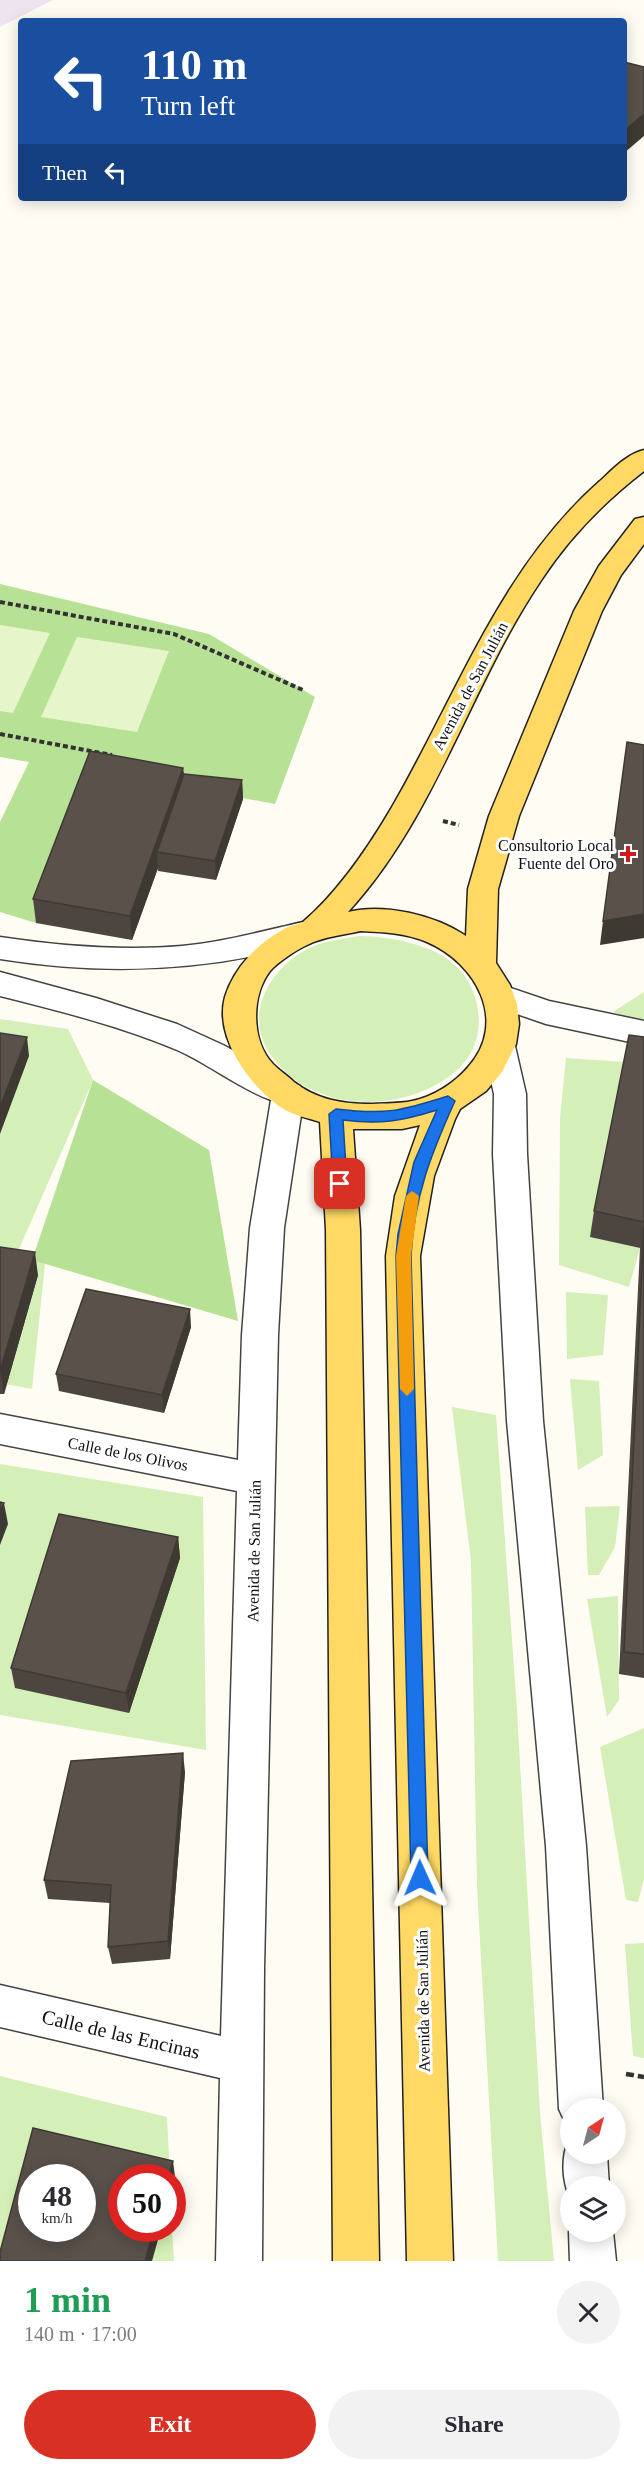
<!DOCTYPE html>
<html lang="en">
<head>
<meta charset="utf-8">
<style>
	:root { --surface:#fff; --page:#f2f2f3; --text:#2b2b33; --muted:#7c7c81; --accent:#d93025 }
	body { margin:0; font-family:Georgia,serif; background:var(--page); color:var(--text); height:100vh; display:flex; flex-direction:column; font-size:22px; white-space:nowrap }
	* { box-sizing:border-box; margin:0 }
	p { font-size:20px; color:var(--muted) }
	.icon { flex:none; width:33px; height:33px; fill:none; stroke:currentColor; stroke-width:2; stroke-linecap:round; stroke-linejoin:round }
	.map { position:relative; height:2261px; overflow:hidden }
	.side { display:flex; flex-direction:column; background:var(--surface); flex:1 }
	.side>* { flex:none }
	.top-card { position:absolute; left:18px; top:18px; width:609px; height:183px; border-radius:6px; box-shadow:0 3px 15px #0003; background:#1a4fa0; color:#fff; overflow:hidden }
	.needle { width:39px; rotate:36deg }
	.controls { position:absolute; left:560px; top:2098px; display:grid; gap:12px }
	.controls a { display:grid; place-items:center; width:66px; height:66px; border-radius:50%; background:var(--surface); box-shadow:0 3px 15px #0003; font-size:30px }
	.speed { position:absolute; left:18px; top:2164px; display:flex; gap:12px; font-size:30px; font-weight:700; text-align:center }
	.speed>* { display:grid; place-content:center; width:78px; height:78px; border-radius:50%; background:var(--surface); box-shadow:0 3px 15px #0003; line-height:1 }
	.speed small { font-size:15px; font-weight:400 }
	.speed .limit { border:9px solid #d22; background:#fff; color:#111 }
	.pin { position:absolute; display:grid; place-items:center; width:51px; height:51px; color:#fff; margin:-26px; border-radius:12px; box-shadow:0 3px 9px #0006 }
	.me { position:absolute; width:66px; margin:-33px; rotate:359deg; stroke-linejoin:round; filter:drop-shadow(0 0 4px #0008) }
	.turn { display:flex; align-items:center; gap:21px; height:126px; padding:0 24px; font-size:27px }
	.turn .icon { width:78px; height:78px; stroke-width:2.5 }
	.turn b { display:block; font-size:42px; line-height:51px }
	.then { display:flex; align-items:center; height:57px; padding:0 24px; background:#0003; gap:12px; font-size:22px }
	.round { display:grid; place-items:center; flex:none; width:63px; height:63px; border-radius:32px; background:var(--page) }
	.summary { display:flex; align-items:center; justify-content:space-between; height:102px; padding:0 24px }
	h1 { font-size:36px; font-weight:700; line-height:45px; color:#1e9e55 }
	.action { display:flex; gap:12px; margin-top:auto; padding:12px 24px }
	.action a { flex:1; height:69px; border-radius:36px; background:var(--accent); color:#fff; font-size:24px; font-weight:700; line-height:69px; text-align:center }
	.action a+a { background:var(--page); color:var(--text) }
	.map>svg:first-child { display:block }
	.industrial { fill:#eee4ef }
	.green { fill:#d4efb7; fill-rule:evenodd }
	.forest { fill:#b7e194 }
	.pitch { fill:#e6f5ca }
	.lines { fill:none; stroke-linecap:round; stroke-linejoin:round }
	.minor-casing { stroke:#434343; stroke-width:3 }
	.major-casing { stroke:#212121; stroke-width:3 }
	.path-far1 { stroke:#323232; stroke-width:4; stroke-dasharray:5 3; stroke-linecap:butt }
	.path { stroke:#323232; stroke-width:4.5; stroke-dasharray:8 4; stroke-linecap:butt }
	.minor { fill:#fff; fill-rule:evenodd }
	.major { fill:#ffd963; fill-rule:evenodd }
	.wall { fill:#4d4640 }
	.shaded-wall { fill:#3f3934 }
	.building { fill:#5a514b; stroke:#3f3934; stroke-width:1.5; fill-rule:evenodd }
	.route { fill:#1a73e8; stroke:#114b97; stroke-width:1.5 }
	.slow { fill:#f59e0b }
	.poi-dot { fill:#d01821; stroke:#fff; stroke-width:2 }
	.labels { text-anchor:middle; dominant-baseline:central; stroke-width:6; stroke-linejoin:round; paint-order:stroke }
	.street-label { font-size:16px; fill:#101010; stroke:#fff }
	.poi-label { font-size:16px; fill:#101010; stroke:#fff; text-anchor:end }
	.near-street-label { font-size:20px; fill:#101010; stroke:#fff }
</style>
</head>
<body>
<div class="map">
<svg width="644" height="2261" viewBox="0 0 644 2261">
	<rect width="100%" height="100%" fill="#fffdf3"/>
	<!-- industrial -->
	<path class="industrial" d="M0,0H53L0,27Z"/>
	<!-- green -->
	<g class="green">
		<path d="M359,936C398,937 455,947 472,989C484,1018 481,1049 456,1071C406,1114 314,1114 273,1058C242,1018 267,971 307,949C323,941 342,939 359,936Z"/>
		<path d="M644,992V1023L613,1012Z"/>
		<path d="M0,1019L68,1029L93,1080L19,1249L45,1264L32,1389L0,1383Z"/>
		<path d="M566,1058L625,1062L591,1237L640,1248L629,1287L559,1265L560,1118Z"/>
		<path d="M566,1292L608,1295L603,1355L567,1359Z"/>
		<path d="M570,1379L599,1381L603,1455L578,1470Z"/>
		<path d="M452,1407L496,1415L517,1711L540,2113L554,2261H498L477,1887L471,1561Z"/>
		<path d="M0,1464L203,1497L206,1750L0,1715Z"/>
		<path d="M620,1506L615,1547L599,1575H588L585,1507Z"/>
		<path d="M618,1596L619,1700L607,1717L587,1599Z"/>
		<path d="M644,1728V1879L638,1902L626,1900L600,1747Z"/>
		<path d="M644,1943V2058L633,2056L625,1944Z"/>
		<path d="M0,2076L167,2117L170,2178H122V2229H172L174,2261H0ZM32,2178H82V2229H32Z"/>
	</g>
	<!-- forest -->
	<g class="forest">
		<path d="M0,584L209,634L315,697L275,804L185,787L92,775L36,923L0,912V822L29,762L0,757Z"/>
		<path d="M93,1080L209,1150L238,1321L32,1260Z"/>
	</g>
	<!-- pitch -->
	<g class="pitch">
		<path d="M0,625L50,633L13,713L0,711Z"/>
		<path d="M77,637L169,651L137,732L41,717Z"/>
	</g>
	<g class="lines">
		<defs>
			<g id="minor">
				<path d="M303,922L314,925L318,933L314,941C210,972 107,976 0,959V937C60,946 121,951 182,946C223,942 263,931 303,922Z"/>
				<path d="M0,972L96,998L177,1024L223,1045L300,1086L304,1095L284,1228L278,1335L264,1969L262,2261H216L220,2078L0,2027V1985L221,2036L237,1491L0,1444V1414L238,1460L242,1335L250,1228L271,1100C238,1088 209,1064 177,1050C120,1026 60,1011 0,996Z"/>
				<path d="M499,984L549,1001L644,1021V1045L546,1024L488,1004L483,996L488,988Z"/>
				<path d="M499,1034L510,1037L515,1046L526,1094L527,1154L543,1421L586,1846L603,2109H570V2126L566,2124L559,2109L546,1846L507,1421L493,1154L494,1094L483,1046L488,1037Z"/>
				<path d="M569,2138L570,2154H607L609,2187H570V2199C562,2179 561,2158 569,2138Z"/>
				<path d="M570,2229V2232H613L616,2261H570L569,2232Z"/>
			</g>
			<path id="major" d="M644,450V471C605,501 569,538 542,579C470,685 437,815 348,912C384,903 435,915 466,936L468,889L489,816L574,611L599,566L635,519L644,517V544L621,575L602,611L519,816L498,889L496,963L510,985L517,1004L519,1024L516,1044L502,1072L486,1091L460,1109L455,1119L434,1176L420,1256L453,2261H407L386,1256L395,1196L420,1125L402,1129H353L360,1230L379,2261H333L326,1230L320,1122C308,1118 292,1115 282,1108C250,1087 214,1037 225,997C234,967 259,942 286,928C291,925 299,925 303,922C339,891 368,848 392,807C457,695 500,569 600,481C613,469 627,454 644,450ZM360,931C383,932 406,933 427,942C476,963 508,1021 469,1066C455,1083 433,1097 412,1101C399,1104 385,1103 371,1104C343,1104 317,1100 294,1082C288,1076 280,1071 273,1064C251,1041 251,996 270,971C278,962 296,950 307,945C322,937 344,935 360,931Z"/>
		</defs>
		<!-- minor casing -->
		<use href="#minor" class="minor-casing"/>
		<!-- major casing -->
		<use href="#major" class="major-casing"/>
		<!-- path-far1 -->
		<g class="path-far1">
			<path d="M0,602L174,634L303,690"/>
			<path d="M0,734L112,755"/>
			<path d="M443,821L459,825"/>
		</g>
		<!-- path -->
		<path class="path" d="M626,2074L644,2077"/>
		<!-- minor -->
		<use href="#minor" class="minor"/>
		<!-- major -->
		<use href="#major" class="major"/>
	</g>
	<!-- wall -->
	<g class="wall">
		<path d="M183,768L184,774L242,780L243,799L216,880L158,871V868L132,940L36,923L33,899Z"/>
		<path d="M644,1037V1678L619,1674L640,1248L590,1237L594,1211Z"/>
		<path d="M0,1247L38,1275L4,1394H0Z"/>
		<path d="M191,1327L164,1413L59,1391L56,1374Z"/>
		<path d="M178,1537L180,1558L129,1713L15,1688L11,1668Z"/>
		<path d="M185,1772L170,1959L112,1964L108,1947L110,1903L48,1899L44,1880Z"/>
	</g>
	<!-- shaded-wall -->
	<g class="shaded-wall">
		<path d="M644,114V136L624,153V131Z"/>
		<path d="M183,768L185,793L157,852L158,868L132,940L130,916Z"/>
		<path d="M242,780L243,799L216,880L215,861Z"/>
		<path d="M644,914V938L600,945L603,921Z"/>
		<path d="M27,1037L29,1056L0,1134V1107Z"/>
		<path d="M35,1252L38,1275L4,1394L0,1371Z"/>
		<path d="M190,1309L191,1327L164,1413L162,1395Z"/>
		<path d="M4,1503L8,1524L0,1545V1512Z"/>
		<path d="M178,1537L180,1558L129,1713L126,1693Z"/>
		<path d="M183,1753L185,1772L170,1959L168,1941Z"/>
		<path d="M173,2161L175,2177L172,2187V2178H168Z"/>
		<path d="M154,2229H161L152,2261H145Z"/>
	</g>
	<!-- building -->
	<g class="building">
		<path d="M624,62L644,67V114L624,131Z"/>
		<path d="M627,742L644,745V914L603,921Z"/>
		<path d="M90,751L183,768L130,916L33,899Z"/>
		<path d="M184,774L242,780L215,861L157,852Z"/>
		<path d="M0,1033L27,1037L0,1107Z"/>
		<path d="M629,1035L644,1037V1222L594,1211Z"/>
		<path d="M644,1226V1654L624,1652Z"/>
		<path d="M0,1247L35,1252L0,1371Z"/>
		<path d="M86,1289L190,1309L162,1395L56,1374Z"/>
		<path d="M0,1502L4,1503L0,1512Z"/>
		<path d="M59,1514L178,1537L126,1693L11,1668Z"/>
		<path d="M183,1753L168,1941L108,1947L111,1885L44,1880L71,1761Z"/>
		<path d="M33,2128L173,2161L168,2178H122V2229H154L145,2261H0V2252ZM32,2178H82V2229H32Z"/>
	</g>
	<!-- route -->
	<path class="route" d="M448,1096L455,1101C431,1154 414,1197 411,1256L428,1878L426,1884L420,1886L414,1884L411,1878L396,1256L398,1234L414,1162L437,1110C402,1121 380,1125 343,1120L347,1184L340,1189L333,1184L329,1114L336,1109C386,1115 401,1111 448,1096Z"/>
	<!-- slow -->
	<path class="slow" d="M412,1191L419,1196L411,1256L414,1389L407,1396L400,1389L396,1256L406,1196Z"/>
	<!-- markers -->
	<path class="poi-dot" d="M625 845h6v6h6v6h-6v6h-6v-6h-6v-6h6z"/>
	<g class="labels">
		<!-- street labels -->
		<g class="street-label">
			<text transform="translate(470 686) rotate(-62)">Avenida de San Julián</text>
			<text transform="translate(128 1454) rotate(11)">Calle de los Olivos</text>
			<text transform="translate(254 1551) rotate(-89)">Avenida de San Julián</text>
			<text transform="translate(423 2001) rotate(-91)">Avenida de San Julián</text>
		</g>
		<!-- poi labels -->
		<g class="poi-label">
			<text x="614" y="845">Consultorio Local<tspan x="614" dy="18">Fuente del Oro</tspan></text>
		</g>
		<!-- near-street labels -->
		<g class="near-street-label">
			<text transform="translate(121 2034) rotate(13)">Calle de las Encinas</text>
		</g>
	</g>
</svg>
<div class="controls">
<a><svg class="needle" viewBox="-14 -14 28 28"><path d="M0-13l5 13h-10z" fill="#e53935"/><path d="M0 13l5-13h-10z" fill="#7c7c81"/></svg></a>
<a><svg class="icon" aria-label="layers" viewBox="0 0 24 24"><path d="M12 4l9 5-9 5-9-5zM3 14l9 5 9-5"/></svg></a>
</div>
<div class="speed"><div>48<small>km/h</small></div><div class="limit">50</div></div>
<div class="pin" style="left:340px;top:1184px;background:#d93025"><svg class="icon" aria-label="arrive" viewBox="0 0 24 24"><path d="M6 21V4h12l-3 4 3 4H6"/></svg></div>
<svg class="me" style="left:420px;top:1878px" viewBox="-20 -20 40 40"><path d="M0-17L14 15 0 8-14 15z" fill="#1a73e8" stroke="#fff" stroke-width="4"/></svg>
<div class="top-card">
<div class="turn"><svg class="icon" aria-label="left" viewBox="0 0 24 24"><path d="M17 20v-9H6M10 6l-5 5 5 5"/></svg><div><b>110 m</b>Turn left</div></div>
<div class="then">Then<svg class="icon" aria-label="left" viewBox="0 0 24 24"><path d="M17 20v-9H6M10 6l-5 5 5 5"/></svg></div>
</div>
</div>
<section class="side">
<div class="summary"><div><h1>1 min</h1><p>140 m · 17:00</p></div><a class="round"><svg class="icon" aria-label="close" viewBox="0 0 24 24"><path d="M6 6l12 12M18 6L6 18"/></svg></a></div>
<div class="action"><a>Exit</a><a>Share</a></div>
</section>
</body>
</html>
